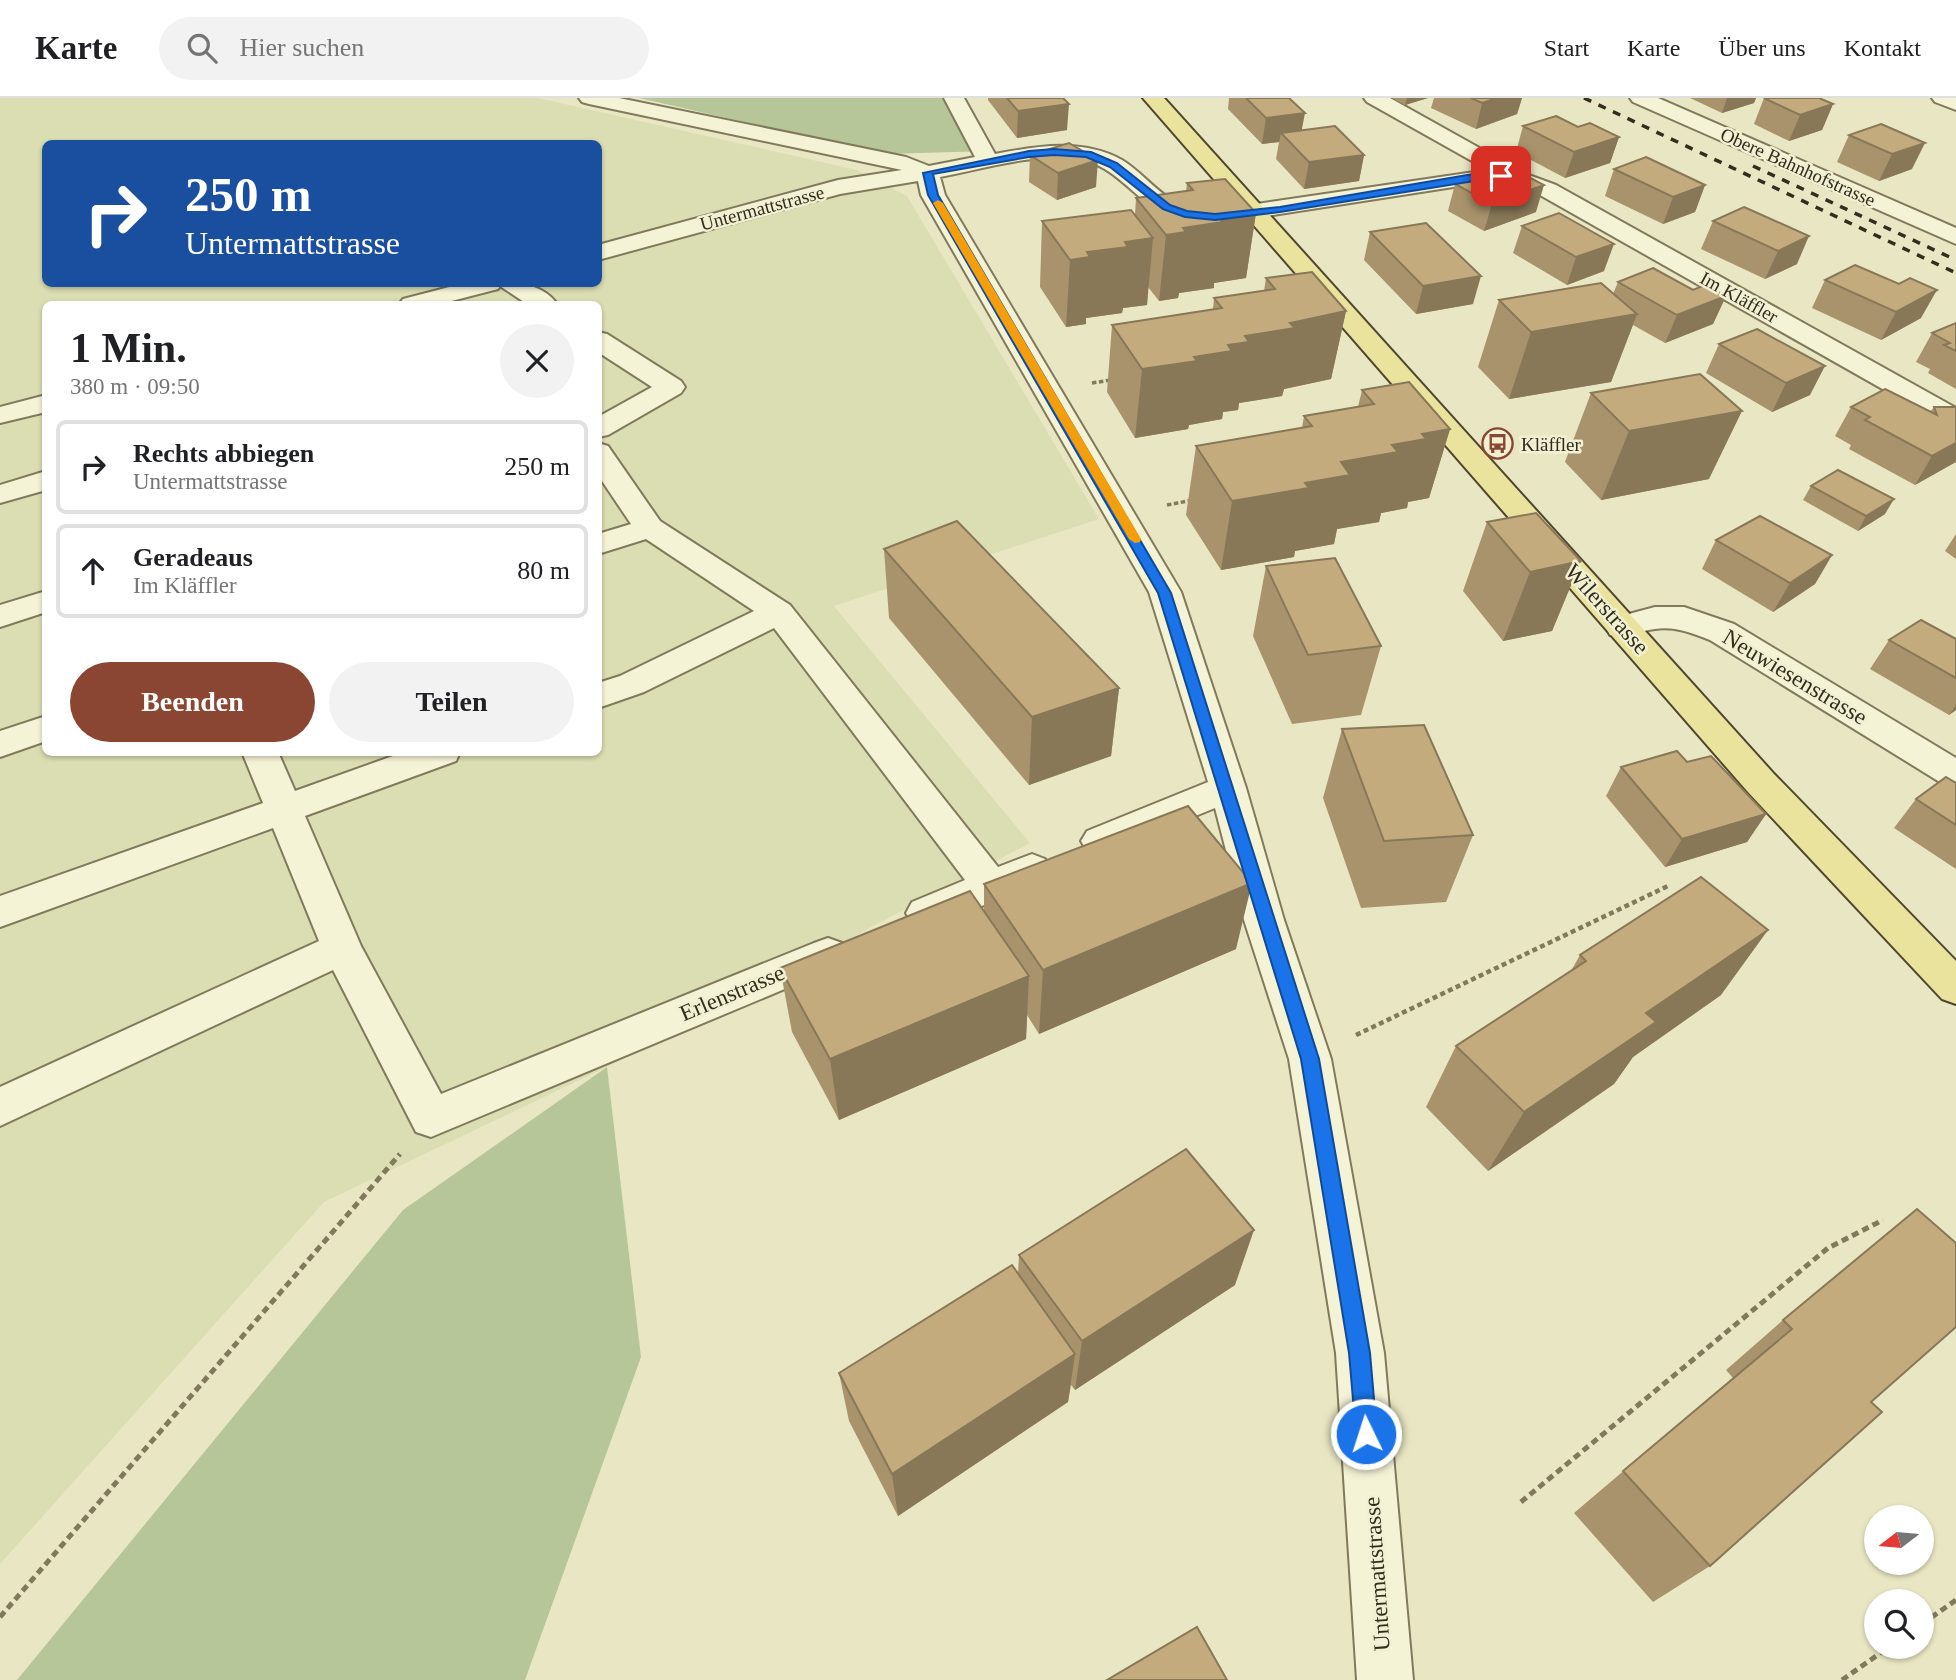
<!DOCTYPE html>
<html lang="de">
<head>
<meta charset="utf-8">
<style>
	:root { --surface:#fff; --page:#f2f2f2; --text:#202124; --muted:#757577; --line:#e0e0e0; --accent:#8a4632 }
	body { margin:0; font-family:Georgia,serif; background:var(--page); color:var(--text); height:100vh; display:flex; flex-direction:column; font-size:26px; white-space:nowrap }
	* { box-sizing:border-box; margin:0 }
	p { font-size:23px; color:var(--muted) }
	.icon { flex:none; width:38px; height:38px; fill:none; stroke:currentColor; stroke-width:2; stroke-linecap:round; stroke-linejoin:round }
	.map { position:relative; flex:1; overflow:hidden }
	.side { position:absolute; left:42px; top:203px; width:560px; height:455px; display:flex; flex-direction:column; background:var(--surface); border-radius:10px; box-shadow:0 2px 5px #0004 }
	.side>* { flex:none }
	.top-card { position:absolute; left:42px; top:42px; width:560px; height:147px; border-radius:10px; box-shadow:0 2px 5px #0004; background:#1a4fa0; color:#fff; overflow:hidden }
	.needle { width:46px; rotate:254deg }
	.controls { position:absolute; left:1864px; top:1407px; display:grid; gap:14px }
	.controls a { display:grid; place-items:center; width:70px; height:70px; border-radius:50%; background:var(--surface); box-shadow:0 2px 5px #0004; font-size:35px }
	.pin { position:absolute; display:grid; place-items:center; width:60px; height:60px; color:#fff; margin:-30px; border-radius:14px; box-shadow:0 4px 10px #0006 }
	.me { position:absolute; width:77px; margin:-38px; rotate:356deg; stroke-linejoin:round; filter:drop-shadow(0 0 5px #0008) }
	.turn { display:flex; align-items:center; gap:24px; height:147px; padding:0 28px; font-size:32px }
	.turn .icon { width:91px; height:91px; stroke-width:2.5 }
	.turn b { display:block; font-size:49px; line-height:60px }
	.round { display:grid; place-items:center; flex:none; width:74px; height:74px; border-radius:37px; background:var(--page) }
	.headline { display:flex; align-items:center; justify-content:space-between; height:119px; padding:0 28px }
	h1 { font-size:42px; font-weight:700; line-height:52px }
	.button { display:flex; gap:14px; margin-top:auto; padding:14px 28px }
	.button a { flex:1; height:80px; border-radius:42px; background:var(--accent); color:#fff; font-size:28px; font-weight:700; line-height:80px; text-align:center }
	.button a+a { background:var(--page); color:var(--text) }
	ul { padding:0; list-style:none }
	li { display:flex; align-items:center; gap:21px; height:94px; margin:0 14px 10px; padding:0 14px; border:4px solid var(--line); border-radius:10px }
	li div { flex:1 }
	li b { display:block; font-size:26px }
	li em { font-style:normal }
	header { display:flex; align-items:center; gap:42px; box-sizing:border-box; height:98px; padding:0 35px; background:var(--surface); border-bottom:2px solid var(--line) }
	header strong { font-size:33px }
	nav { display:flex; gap:38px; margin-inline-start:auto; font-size:24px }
	.search { width:490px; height:63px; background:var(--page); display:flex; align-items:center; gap:18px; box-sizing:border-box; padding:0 24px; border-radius:38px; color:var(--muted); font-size:26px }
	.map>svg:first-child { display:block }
	.farmland { fill:#dbdeb2; fill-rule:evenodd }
	.green { fill:#b6c699 }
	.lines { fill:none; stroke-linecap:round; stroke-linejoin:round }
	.minor-casing { stroke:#81795c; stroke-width:4 }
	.major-casing { stroke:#504630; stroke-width:4 }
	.path-far2 { stroke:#81795c; stroke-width:3.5; stroke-dasharray:4.5 2.5; stroke-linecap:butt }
	.path-far1 { stroke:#81795c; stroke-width:4.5; stroke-dasharray:5 3.5; stroke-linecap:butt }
	.path { stroke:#81795c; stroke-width:5; stroke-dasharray:7 4.5; stroke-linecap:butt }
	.minor { fill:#f5f3d6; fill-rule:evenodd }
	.major { fill:#e9e39e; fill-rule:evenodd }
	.rail { stroke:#332d1e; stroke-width:3.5; stroke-dasharray:8 8; stroke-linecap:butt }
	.wall { fill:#a8936c }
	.shaded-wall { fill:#887858 }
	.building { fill:#c3ab7d; stroke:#887858; stroke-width:2 }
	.route { fill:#1a73e8; stroke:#114b97; stroke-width:2 }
	.slow { fill:#f59e0b }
	.labels { text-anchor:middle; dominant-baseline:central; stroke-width:5; stroke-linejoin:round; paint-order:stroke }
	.far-street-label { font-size:19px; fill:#332d1e; stroke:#f1f0d2 }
	.far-poi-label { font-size:19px; fill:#332d1e; stroke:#f1f0d2; text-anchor:start }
	.street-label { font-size:23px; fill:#332d1e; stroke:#f1f0d2 }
</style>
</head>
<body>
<header>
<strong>Karte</strong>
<div class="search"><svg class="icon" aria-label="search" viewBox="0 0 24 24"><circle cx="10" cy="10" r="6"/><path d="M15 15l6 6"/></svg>Hier suchen</div>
<nav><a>Start</a><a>Karte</a><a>Über uns</a><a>Kontakt</a></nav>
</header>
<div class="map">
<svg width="1956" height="1582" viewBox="0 0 1956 1582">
	<rect width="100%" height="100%" fill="#e9e7c3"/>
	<!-- farmland -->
	<path class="farmland" d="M0,0H538L857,72L907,98L1099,421L834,508L1030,745L607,969L324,1104L0,1466ZM46,46H598V186H46ZM46,206H598V654H46Z"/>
	<!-- green -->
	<g class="green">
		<path d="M639,0H950L989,53L885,56Z"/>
		<path d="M607,969L641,1259L525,1582H17L403,1112Z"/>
	</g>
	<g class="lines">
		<defs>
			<g id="minor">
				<path d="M579,0H619L906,59L929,68L975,59L944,0H964L995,56C1037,48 1083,40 1122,62C1145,76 1162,102 1188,109C1197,111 1206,111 1215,112L1488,72L1367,4L1364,0H1390L1526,76L1556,87L1956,310V329L1946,327L1540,97L1516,88L1479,85L1215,126C1196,124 1175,124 1158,113C1133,97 1114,69 1083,62C1038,53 984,71 940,79L945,97L1181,494L1246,690L1284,822L1331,961L1384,1255L1413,1582H1357L1336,1255L1289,961L1244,822L1215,710L1100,757L1087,753L1081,743L1087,733L1208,684L1149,494L921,97L918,83L840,96L598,162V147L838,82L902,72L589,6L582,4Z"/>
				<path d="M1630,0H1658L1956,130V146L1633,4Z"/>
				<path d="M1932,0H1956V12L1935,4Z"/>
				<path d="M461,186C492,186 537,177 557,206H527L500,188L498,191L440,206H399L403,201Z"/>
				<path d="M598,234L607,236L681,283L685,289L681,295L608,337L598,339V319L652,289L598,254Z"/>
				<path d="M46,297V314L0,325V309Z"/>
				<path d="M598,345L608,348L660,423L790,507L998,769L1032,756L1045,761L1051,771L1045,781L940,826L926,830L912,826L906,815L912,804L965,782L774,530L644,594L598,610V585L620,578L754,513L646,441L598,456V436L631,426L598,377Z"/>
				<path d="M46,373V392L0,405V387Z"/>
				<path d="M46,493V514L0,529V507Z"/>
				<path d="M1655,509H1684L1734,526L1956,660V690L1943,686L1710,542C1692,535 1675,528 1655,531C1638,533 1627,541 1610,537L1606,529L1610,521Z"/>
				<path d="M46,618V643L0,659V633Z"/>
				<path d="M242,654H278L295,693L404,654H460L456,663L305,718L361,848L441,996L814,845L828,840L842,845L848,856L842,867L431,1039L416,1034L333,872L0,1028V989L319,843L273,730L0,829V798L263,705Z"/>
			</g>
			<path id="major" d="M1143,0H1164L1774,676L1956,863V906L1942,901L1748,694Z"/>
		</defs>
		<!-- minor casing -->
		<use href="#minor" class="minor-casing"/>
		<!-- major casing -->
		<use href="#major" class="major-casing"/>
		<!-- path-far2 -->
		<g class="path-far2">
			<path d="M1092,285L1111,282"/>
			<path d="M1167,407L1193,402"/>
		</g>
		<!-- path-far1 -->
		<path class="path-far1" d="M1356,937L1668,788"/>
		<!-- path -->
		<g class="path">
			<path d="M1521,1404L1828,1150L1883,1122"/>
			<path d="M0,1519L400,1056"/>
			<path d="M1922,1526L1956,1502"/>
			<path d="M1842,1582L1889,1549"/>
		</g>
		<!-- minor -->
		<use href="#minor" class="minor"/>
		<!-- major -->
		<use href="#major" class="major"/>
		<!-- rail -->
		<g class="rail">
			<path d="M1584,0L1956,175"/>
			<path d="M1753,68L1956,162"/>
		</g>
	</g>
	<!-- wall -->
	<g class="wall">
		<path d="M988,0H1063L1067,32L1017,40L988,2Z"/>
		<path d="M1229,0H1289L1302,32L1364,57L1359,83L1304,91L1276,61L1279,44L1262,46L1228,11Z"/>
		<path d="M1392,0H1428L1405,7Z"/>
		<path d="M1434,0H1522L1517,16L1476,31L1431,10Z"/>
		<path d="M1690,0H1756L1754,5L1722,15Z"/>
		<path d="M1764,0L1833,6L1822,32L1789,43L1754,26Z"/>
		<path d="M1881,26L1912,71L1879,83L1837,64L1849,37Z"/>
		<path d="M1523,28L1578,29L1619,39L1610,65L1565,80L1516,54Z"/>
		<path d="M1030,57L1096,89L1057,102L1029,84Z"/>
		<path d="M1614,71L1705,87L1695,114L1663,126L1605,98Z"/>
		<path d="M1187,85L1256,115L1246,180L1214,185V190L1179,195L1178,200L1159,203L1148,189L1147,207L1123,210L1122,215L1086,220V226L1066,229L1040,189L1042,123L1135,117L1136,100L1186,93Z"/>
		<path d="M1455,86L1536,114L1484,133L1448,113Z"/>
		<path d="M1744,109L1797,166L1765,181L1701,151L1713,123Z"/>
		<path d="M1522,128L1604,173L1567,187L1513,155Z"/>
		<path d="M1370,134L1473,206L1416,216L1364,162Z"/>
		<path d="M1266,180L1346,213L1331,281L1284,291L1282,298L1239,305L1238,312L1223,314L1222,321L1189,327L1188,331L1135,340L1107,294L1112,227L1213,211L1214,200L1264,193Z"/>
		<path d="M1825,182L1921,220L1881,242L1812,210Z"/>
		<path d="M1618,184L1693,192L1726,198L1713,226L1665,245L1633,227L1611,284L1509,301L1478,269L1499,202L1613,196Z"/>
		<path d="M1956,225V291L1928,275L1930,271L1916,264L1932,235Z"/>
		<path d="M1719,246L1810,297L1772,314L1706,275Z"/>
		<path d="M1362,292L1450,331L1429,400L1408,404L1407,410L1381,415L1379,424L1337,431L1334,446L1295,453L1294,459L1221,472L1186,417L1196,348L1302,330L1304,318L1358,309Z"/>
		<path d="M1591,295L1709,381L1601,402L1565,364Z"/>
		<path d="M1851,309L1930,314L1934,309H1956V365H1954L1915,387L1849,351L1851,347L1835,338Z"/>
		<path d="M1811,388L1885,416L1858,433L1803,402Z"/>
		<path d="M1487,424L1581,463L1552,533L1503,543L1463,493Z"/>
		<path d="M1956,436V461L1945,453Z"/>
		<path d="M1716,442L1832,457L1815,486L1773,514L1702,471Z"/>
		<path d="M884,451L1119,590L1111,658L1029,687L889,520Z"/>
		<path d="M1266,468L1381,548L1361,617L1292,626L1253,538Z"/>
		<path d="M1956,541V612L1949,617L1870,571L1889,542Z"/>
		<path d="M1342,631L1473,737L1446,804L1361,810L1323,700Z"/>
		<path d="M1687,664L1766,716L1747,744L1665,769L1606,698L1621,669Z"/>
		<path d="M1956,685V771L1894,730L1916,701Z"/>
		<path d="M984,786L1236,851L1039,936L1027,917L1026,941L839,1022L792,934L780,870L984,813Z"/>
		<path d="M1580,857L1721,897L1633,959L1614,986L1488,1073L1426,1009L1456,948L1571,873Z"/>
		<path d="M1019,1157L1235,1187L1075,1292L1071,1287L1068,1304L898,1418L849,1323L839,1275L1018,1176Z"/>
		<path d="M1783,1222L1871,1304L1710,1468L1653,1504L1574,1415L1733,1280L1726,1272Z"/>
	</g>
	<!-- shaded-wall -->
	<g class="shaded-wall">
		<path d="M1407,0H1428L1405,7Z"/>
		<path d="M1497,0H1522L1517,16L1476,31L1482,5Z"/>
		<path d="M1727,0H1756L1754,5L1722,15Z"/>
		<path d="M1069,6L1067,32L1017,40L1018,13Z"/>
		<path d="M1833,6L1822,32L1789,43L1800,17Z"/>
		<path d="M1305,15L1300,41L1281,35L1279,44L1262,46L1266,20Z"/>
		<path d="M1619,39L1610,65L1565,80L1574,54Z"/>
		<path d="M1925,45L1912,71L1879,83L1892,56Z"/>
		<path d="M1364,57L1359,83L1304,91L1309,64Z"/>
		<path d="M1098,62L1096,89L1057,102L1058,75Z"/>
		<path d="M1544,87L1536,114L1484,133L1492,106Z"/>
		<path d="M1705,87L1695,114L1663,126L1673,99Z"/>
		<path d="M1256,115L1246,180L1214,185V190L1179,195L1178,200L1159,203L1166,137L1183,130L1219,120Z"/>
		<path d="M1809,138L1797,166L1765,181L1778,153Z"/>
		<path d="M1153,140L1147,207L1123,210L1122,215L1086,220V226L1066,229L1070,162L1087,154L1125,144Z"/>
		<path d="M1614,146L1604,173L1567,187L1576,159Z"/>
		<path d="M1481,178L1473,206L1416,216L1423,188Z"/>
		<path d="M1937,192L1921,220L1881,242L1896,214Z"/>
		<path d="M1726,198L1713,226L1665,245L1677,217Z"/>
		<path d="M1346,213L1331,281L1284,291L1282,298L1239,305L1238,312L1223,314L1222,321L1189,327L1188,331L1135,340L1142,271L1194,259L1228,247L1245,238L1290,225Z"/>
		<path d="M1637,216L1611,284L1509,301L1531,234Z"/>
		<path d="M1825,268L1810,297L1772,314L1786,285Z"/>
		<path d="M1742,313L1709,381L1601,402L1629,333Z"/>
		<path d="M1450,331L1429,400L1408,404L1407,410L1381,415L1379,424L1337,431L1334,446L1295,453L1294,459L1221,472L1232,403L1305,385L1341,364L1422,336Z"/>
		<path d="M1956,345V362L1954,365L1915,387L1932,358Z"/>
		<path d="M1894,401L1885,416L1858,433L1866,418Z"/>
		<path d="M1832,457L1815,486L1773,514L1790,485Z"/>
		<path d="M1581,463L1552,533L1503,543L1530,474Z"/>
		<path d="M1119,590L1111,658L1029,687L1032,619Z"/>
		<path d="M1956,607V612L1949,617Z"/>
		<path d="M1766,716L1747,744L1665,769L1682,741Z"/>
		<path d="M1252,785L1236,851L1039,936L1043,872Z"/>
		<path d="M1768,832L1721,897L1633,959L1614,986L1488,1073L1524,1014L1646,915Z"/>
		<path d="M1029,878L1026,941L839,1022L830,961Z"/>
		<path d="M1254,1132L1235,1187L1075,1292L1082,1243Z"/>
		<path d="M1075,1256L1068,1304L898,1418L892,1376Z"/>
	</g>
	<!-- building -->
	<g class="building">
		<path d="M1007,0H1063L1069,6L1018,13Z"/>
		<path d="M1246,0H1289L1305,15L1266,20Z"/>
		<path d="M1471,0H1497L1482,5Z"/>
		<path d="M1764,0H1819L1833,6L1800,17Z"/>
		<path d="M1556,18L1578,29L1590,25L1619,39L1574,54L1523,28Z"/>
		<path d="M1881,26L1925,45L1892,56L1849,37Z"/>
		<path d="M1335,28L1364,57L1309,64L1281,35Z"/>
		<path d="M1069,45L1098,62L1058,75L1030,57Z"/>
		<path d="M1646,59L1705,87L1673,99L1614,71Z"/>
		<path d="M1507,68L1544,87L1492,106L1455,86Z"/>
		<path d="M1225,81L1256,115L1219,120L1223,124L1183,130L1186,134L1166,137L1136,100L1193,92L1187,85Z"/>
		<path d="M1744,109L1809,138L1778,153L1713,123Z"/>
		<path d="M1131,112L1153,140L1125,144L1128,149L1087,154L1090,159L1070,162L1042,123Z"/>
		<path d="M1559,115L1614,146L1576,159L1522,128Z"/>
		<path d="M1426,125L1481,178L1423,188L1370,134Z"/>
		<path d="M1855,167L1899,186L1910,180L1937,192L1896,214L1825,182Z"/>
		<path d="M1653,170L1693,192L1705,187L1726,198L1677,217L1618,184Z"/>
		<path d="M1312,174L1346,213L1290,225L1295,230L1245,238L1249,244L1228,247L1232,253L1194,259L1197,263L1142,271L1112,227L1222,210L1214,200L1275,191L1266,180Z"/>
		<path d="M1601,185L1637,216L1531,234L1499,202Z"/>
		<path d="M1956,225V253L1944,247L1950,245L1932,235Z"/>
		<path d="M1757,231L1825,268L1786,285L1719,246Z"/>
		<path d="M1700,276L1742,313L1629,333L1591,295Z"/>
		<path d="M1409,284L1450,331L1422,336L1426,341L1392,347L1398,354L1341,364L1350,377L1305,385L1309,390L1232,403L1196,348L1312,328L1304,318L1374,306L1362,292Z"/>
		<path d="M1885,291L1937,317L1934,309H1956V345L1932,358L1865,322L1870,319L1851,309Z"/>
		<path d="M1838,372L1894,401L1866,418L1811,388Z"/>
		<path d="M1536,415L1581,463L1530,474L1487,424Z"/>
		<path d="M1760,418L1832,457L1790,485L1716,442Z"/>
		<path d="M957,423L1119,590L1032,619L884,451Z"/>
		<path d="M1335,460L1381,548L1308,557L1266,468Z"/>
		<path d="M1921,522L1956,541V580L1889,542Z"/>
		<path d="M1424,627L1473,737L1384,743L1342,631Z"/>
		<path d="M1677,653L1687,664L1711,658L1766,716L1682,741L1621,669Z"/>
		<path d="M1946,679L1956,685V727L1916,701Z"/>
		<path d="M1188,708L1252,785L1043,872L984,786Z"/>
		<path d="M1701,779L1768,832L1646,915L1656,924L1524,1014L1456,948L1586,863L1580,857Z"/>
		<path d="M970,793L1029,878L830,961L780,870Z"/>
		<path d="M1186,1051L1254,1132L1082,1243L1019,1157Z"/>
		<path d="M1917,1111L1956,1145V1229L1871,1304L1882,1314L1710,1468L1623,1373L1792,1231L1783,1222Z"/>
		<path d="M1012,1167L1075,1256L892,1376L839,1275Z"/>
		<path d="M1197,1529L1227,1582H1107Z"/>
	</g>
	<!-- route -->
	<path class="route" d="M1054,51L1091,54L1117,65L1170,107L1187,113L1215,116L1280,109L1479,75H1501L1506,78L1280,114L1215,122L1185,119L1163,111L1110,69L1086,59L1054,57L1029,59L933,76L938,97L1171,495L1319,961L1370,1255L1377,1336L1373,1344L1366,1347L1359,1344L1356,1336L1349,1255L1301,961L1158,495L928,97L923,75L1029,53Z"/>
	<!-- slow -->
	<path class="slow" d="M938,102L943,105L1141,441L1140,444L1135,445L1129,441L933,105Z"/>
	<!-- icons -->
	<defs>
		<symbol id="bus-ring" viewBox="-11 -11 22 22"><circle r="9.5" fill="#f1f0d2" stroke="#8a4632" stroke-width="1.5"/><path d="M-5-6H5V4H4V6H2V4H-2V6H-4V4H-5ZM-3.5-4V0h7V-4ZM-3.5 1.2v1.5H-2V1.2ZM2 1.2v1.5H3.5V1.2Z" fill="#8a4632"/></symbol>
	</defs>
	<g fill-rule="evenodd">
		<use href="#bus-ring" x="1480" y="328" width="35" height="35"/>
	</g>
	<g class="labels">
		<!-- far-street labels -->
		<g class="far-street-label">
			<text transform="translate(1798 69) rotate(24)">Obere Bahnhofstrasse</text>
			<text transform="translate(762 110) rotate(-15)">Untermattstrasse</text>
			<text transform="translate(1739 199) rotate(29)">Im Kläffler</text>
		</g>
		<!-- far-poi labels -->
		<g class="far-poi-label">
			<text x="1521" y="346">Kläffler</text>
		</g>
		<!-- street labels -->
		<g class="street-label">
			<text transform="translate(1607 511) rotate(48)">Wilerstrasse</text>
			<text transform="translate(1795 579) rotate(31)">Neuwiesenstrasse</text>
			<text transform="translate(732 895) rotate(-23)">Erlenstrasse</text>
			<text transform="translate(1377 1476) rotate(-94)">Untermattstrasse</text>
		</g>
	</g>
</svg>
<div class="controls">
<a><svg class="needle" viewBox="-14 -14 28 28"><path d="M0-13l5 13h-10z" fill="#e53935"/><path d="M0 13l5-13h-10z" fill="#757577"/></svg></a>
<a><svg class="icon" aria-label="search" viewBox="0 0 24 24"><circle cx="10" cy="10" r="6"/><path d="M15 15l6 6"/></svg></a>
</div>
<div class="pin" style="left:1501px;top:78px;background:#d93025"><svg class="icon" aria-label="arrive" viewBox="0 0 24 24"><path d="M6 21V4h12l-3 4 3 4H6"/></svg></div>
<svg class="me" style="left:1366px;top:1336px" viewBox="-20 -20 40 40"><circle r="17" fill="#1a73e8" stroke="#fff" stroke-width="3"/><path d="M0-11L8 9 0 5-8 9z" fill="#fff"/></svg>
<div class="top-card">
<div class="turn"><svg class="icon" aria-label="right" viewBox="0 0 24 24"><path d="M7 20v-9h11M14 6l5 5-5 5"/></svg><div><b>250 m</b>Untermattstrasse</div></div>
</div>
<section class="side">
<div class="headline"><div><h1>1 Min.</h1><p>380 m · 09:50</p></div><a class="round"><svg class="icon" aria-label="close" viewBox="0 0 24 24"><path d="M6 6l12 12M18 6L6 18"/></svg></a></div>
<ul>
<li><svg class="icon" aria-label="right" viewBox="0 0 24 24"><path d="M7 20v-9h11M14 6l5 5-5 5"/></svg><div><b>Rechts abbiegen</b><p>Untermattstrasse</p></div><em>250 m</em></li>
<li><svg class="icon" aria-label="ahead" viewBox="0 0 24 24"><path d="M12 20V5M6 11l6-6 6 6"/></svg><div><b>Geradeaus</b><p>Im Kläffler</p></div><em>80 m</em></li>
</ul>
<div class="button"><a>Beenden</a><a>Teilen</a></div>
</section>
</div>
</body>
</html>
